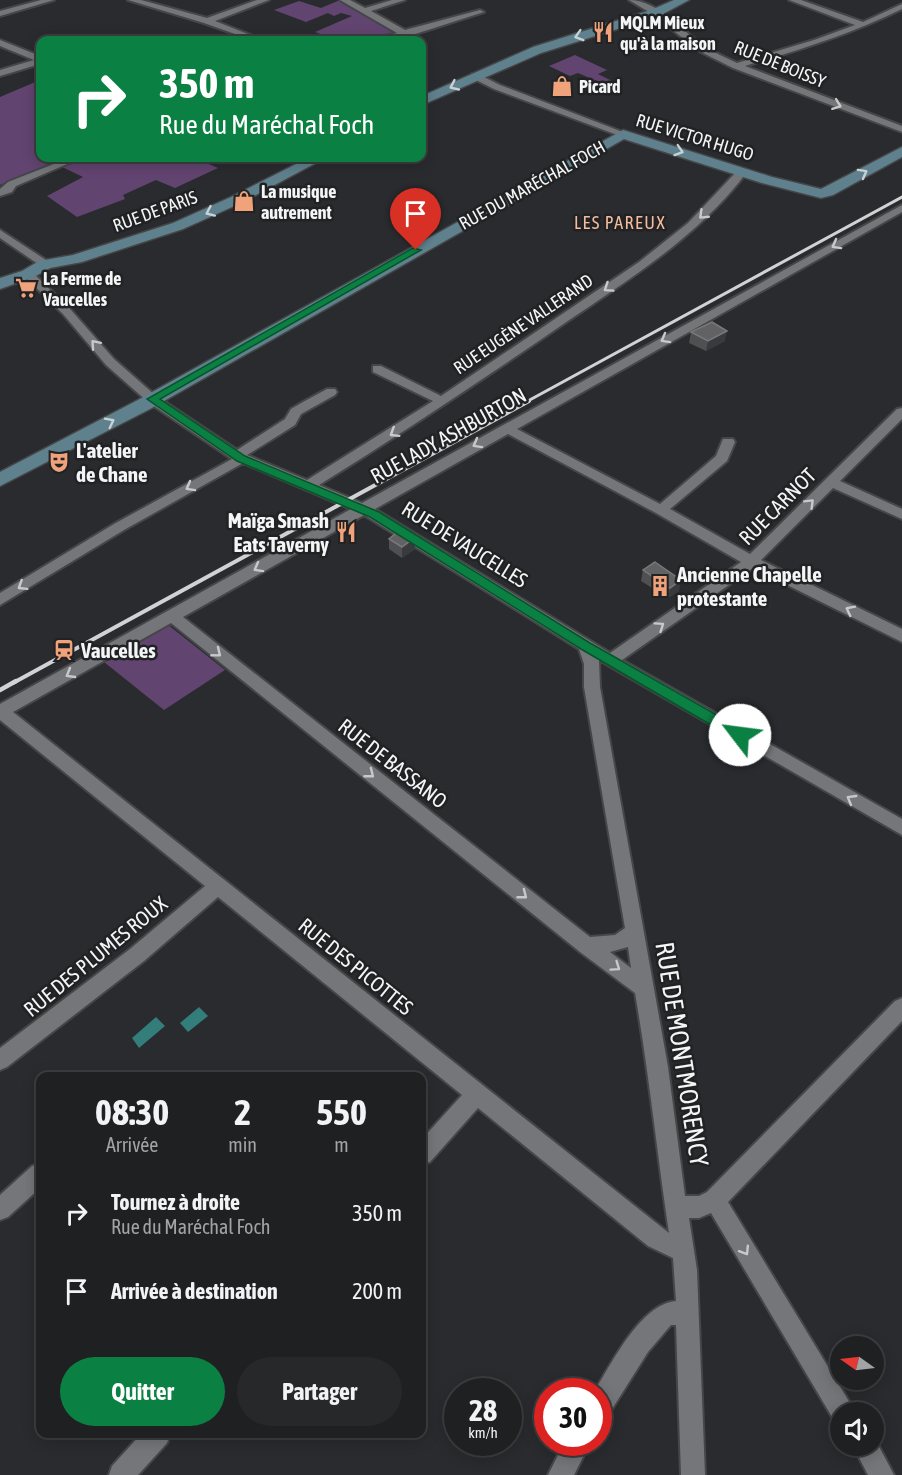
<!DOCTYPE html>
<html lang="fr">
<head>
<meta charset="utf-8">
<style>
	:root { --surface:#1f2022; --page:#27282a; --text:#f1f3f6; --muted:#a1a3a5; --line:#3c3e40; --accent:#0b8043 }
	body { margin:0; font-family:"Asap Condensed",sans-serif; background:var(--page); color:var(--text); height:100vh; display:flex; flex-direction:column; font-size:22px; white-space:nowrap }
	* { box-sizing:border-box; margin:0 }
	p { font-size:20px; color:var(--muted) }
	.icon { flex:none; width:33px; height:33px; fill:none; stroke:currentColor; stroke-width:2; stroke-linecap:round; stroke-linejoin:round }
	.map { position:relative; flex:1; overflow:hidden }
	.sheet { position:absolute; left:36px; top:1072px; width:390px; height:366px; display:flex; flex-direction:column; background:var(--surface); border-radius:12px; box-shadow:0 3px 15px #0003,0 0 0 2px var(--line) }
	.sheet>* { flex:none }
	.guide { position:absolute; left:36px; top:36px; width:390px; height:126px; border-radius:12px; box-shadow:0 3px 15px #0003,0 0 0 2px var(--line); background:#0b8043; color:#fff; overflow:hidden }
	.needle { width:39px; rotate:284deg }
	.controls { position:absolute; left:830px; top:1336px; display:grid; gap:12px }
	.controls a { display:grid; place-items:center; width:54px; height:54px; border-radius:50%; background:var(--surface); box-shadow:0 3px 15px #0003,0 0 0 2px var(--line); font-size:30px }
	.speed { position:absolute; left:444px; top:1378px; display:flex; gap:12px; font-size:30px; font-weight:700; text-align:center }
	.speed>* { display:grid; place-content:center; width:78px; height:78px; border-radius:50%; background:var(--surface); box-shadow:0 3px 15px #0003,0 0 0 2px var(--line); line-height:1 }
	.speed small { font-size:15px; font-weight:400 }
	.speed .limit { border:9px solid #d22; background:#fff; color:#111 }
	.pin { position:absolute; display:grid; place-items:center; width:51px; height:51px; color:#fff; margin:-62px -26px; border-radius:50% 50% 50% 0; rotate:-45deg; box-shadow:0 0 6px #0007 }
	.pin .icon { rotate:45deg }
	.me { position:absolute; width:66px; margin:-33px; rotate:300deg; stroke-linejoin:round; filter:drop-shadow(0 0 4px #0008) }
	.turn { display:flex; align-items:center; gap:21px; height:126px; padding:0 24px; font-size:27px }
	.turn .icon { width:78px; height:78px; stroke-width:2.5 }
	.turn b { display:block; font-size:42px; line-height:51px }
	.eta { display:flex; justify-content:space-evenly; align-items:center; height:102px; text-align:center }
	.eta b { font-size:36px; font-weight:700; line-height:42px }
	.button { display:flex; gap:12px; margin-top:auto; padding:12px 24px }
	.button a { flex:1; height:69px; border-radius:36px; background:var(--accent); color:#fff; font-size:24px; font-weight:700; line-height:69px; text-align:center }
	.button a+a { background:var(--page); color:var(--text) }
	ul { padding:0; list-style:none }
	li { display:flex; align-items:center; gap:18px; height:78px; padding:0 24px }
	li div { flex:1 }
	li b { display:block; font-size:22px }
	li em { font-style:normal }
	.map>svg:first-child { display:block }
	.green { fill:#624470 }
	.water { fill:#337d7a }
	.lines { fill:none; stroke-linecap:round; stroke-linejoin:round }
	.street-casing { stroke:#444647; stroke-width:4 }
	.secondary-casing { stroke:#444647; stroke-width:3 }
	.street { fill:#747679; fill-rule:evenodd }
	.secondary { fill:#5f818d; fill-rule:evenodd }
	.rail-far2 { stroke:#d1d2d3; stroke-width:3 }
	.rail-far1 { stroke:#d1d2d3; stroke-width:4 }
	.rail { stroke:#d1d2d3; stroke-width:4.5 }
	.wall { fill:#505053 }
	.shaded-wall { fill:#393a3d }
	.building { fill:#626265; stroke:#79797c; stroke-width:1.5 }
	.oneway { stroke:#c7d2d6 }
	.oneway2 { stroke:#c7c9ca }
	.route { fill:#0b8043; stroke:#07532c; stroke-width:1.5 }
	.labels { text-anchor:middle; dominant-baseline:central; stroke-width:5; stroke-linejoin:round; paint-order:stroke }
	.far-poi-label { font-size:18px; font-weight:bold; fill:#f4f5f6; stroke:#202224; text-anchor:start }
	.far-street-label { font-size:18px; fill:#f4f5f6; stroke:#202224 }
	.far-neighbourhood-label { font-size:18px; letter-spacing:1.5px; fill:#f7bc9e; stroke:#202224 }
	.street-label { font-size:21px; fill:#f4f5f6; stroke:#202224 }
	.poi-label { font-size:21px; font-weight:bold; fill:#f4f5f6; stroke:#202224; text-anchor:start }
	.near-street-label { font-size:26px; fill:#f4f5f6; stroke:#202224 }
</style>
</head>
<body>
<div class="map">
<svg width="902" height="1475" viewBox="0 0 902 1475">
	<rect width="100%" height="100%" fill="#292b2e"/>
	<!-- green -->
	<g class="green">
		<path d="M340,0L392,31L393,34C364,42 343,44 315,32L352,16L341,13L334,16L328,13L306,22L274,10L299,1L321,8Z"/>
		<path d="M575,55L607,70L598,74L612,81L601,86L595,85L599,82L578,73L570,76L549,66Z"/>
		<path d="M40,80V158H66L0,185V97Z"/>
		<path d="M80,158H195L218,168L175,188L156,180L123,195L125,199L77,217L47,196L83,177L60,166Z"/>
		<path d="M167,624L225,670L164,710L104,662Z"/>
	</g>
	<!-- water -->
	<g class="water">
		<path d="M199,1007L208,1016L188,1032L180,1023Z"/>
		<path d="M156,1017L165,1026L139,1048L132,1038Z"/>
	</g>
	<g class="lines">
		<defs>
			<g id="street">
				<path d="M41,0H54L0,16V11Z"/>
				<path d="M128,0H141L207,18L257,0H269L215,21L263,40H252L204,23Z"/>
				<path d="M340,0H350L365,8L392,0H405L371,11L405,30L480,10L484,12L409,36L376,40L377,38L397,33Z"/>
				<path d="M629,0C659,0 683,33 707,48C717,54 727,58 737,63L814,40L855,25L789,0H801L863,22L902,4V9C851,34 799,50 745,66L902,126V132L733,68L701,52L649,12Z"/>
				<path d="M0,40L40,56V64L0,76V70L34,60L0,46Z"/>
				<path d="M472,74H478L500,85L628,134L620,136L494,89L472,78Z"/>
				<path d="M69,158H81L16,186L12,192L0,196V189L8,182Z"/>
				<path d="M738,170L747,172C698,237 628,280 562,325C482,380 401,434 319,485L362,503L902,205V212L517,429L660,504L716,456L723,439H733L735,442L727,461L670,509L750,554L897,409L902,408V419L840,481L902,509V519L833,488L761,560L902,629V642L753,568L622,660L902,819V835L599,660L600,687L668,1067L685,1196H699L707,1192L895,1001L902,998V1021L728,1202L856,1413H840V1423L835,1422L711,1213L699,1218H689L697,1270L705,1475H681L676,1325H671L648,1352L607,1417L598,1420V1392H594C611,1365 640,1304 676,1301L673,1258L648,1246L478,1108L430,1162L422,1164V1139L462,1095L218,897L144,961L7,1067L0,1070V1048L130,949L205,886L0,720V704L351,509L243,463L124,530L0,605V593L114,524L232,459L148,402L106,365L63,314L24,276V272H32L71,310L114,359L156,396L237,450L285,419L291,409L303,402L327,389H335L337,392L335,395L301,414L295,425L247,455L307,480L433,401L373,372V366H381L441,396L639,262L688,223ZM508,434L656,513L741,562L610,653L375,509ZM364,515L579,649L584,664V687L625,928L615,935L590,937L183,617ZM171,623L580,952L635,993C649,1073 657,1153 669,1233L13,712ZM628,947L631,968L610,952Z"/>
				<path d="M0,230L49,262V266H41L0,238Z"/>
				<path d="M40,1163V1188L8,1217L0,1220V1195L32,1166Z"/>
				<path d="M141,1434H170L167,1443L138,1475H109L112,1466Z"/>
				<path d="M874,1437L894,1475H868L853,1446H873Z"/>
				<path d="M564,1443H590L574,1475H548Z"/>
			</g>
			<g id="secondary">
				<path d="M674,0H689L659,16L541,53L422,105V96L533,47L651,10Z"/>
				<path d="M623,130L772,177L821,189L902,147V157L833,195L821,198L762,183L624,139L150,409L0,486V472L136,401Z"/>
				<path d="M308,158H325L241,203L183,229L82,262L50,268L34,277L0,289V278L22,271L39,261L73,255L173,223L231,197Z"/>
			</g>
		</defs>
		<!-- street casing -->
		<use href="#street" class="street-casing"/>
		<!-- secondary casing -->
		<use href="#secondary" class="secondary-casing"/>
		<!-- street -->
		<use href="#street" class="street"/>
		<!-- secondary -->
		<use href="#secondary" class="secondary"/>
		<!-- rail-far2 -->
		<path class="rail-far2" d="M526,402L902,197"/>
		<!-- rail-far1 -->
		<path class="rail-far1" d="M13,683L529,401"/>
		<!-- rail -->
		<path class="rail" d="M0,690L16,681"/>
	</g>
	<!-- wall -->
	<g class="wall">
		<path d="M691,332L725,341L706,351L689,343Z"/>
		<path d="M389,539L415,549L402,558L389,549Z"/>
		<path d="M643,570L679,591L668,598L641,581Z"/>
	</g>
	<!-- shaded-wall -->
	<g class="shaded-wall">
		<path d="M727,331L725,341L706,351L708,341Z"/>
		<path d="M414,538L415,549L402,558V547Z"/>
		<path d="M681,580L679,591L668,598L670,588Z"/>
	</g>
	<!-- building -->
	<g class="building">
		<path d="M712,322L727,331L708,341L691,332Z"/>
		<path d="M400,530L414,538L402,547L389,539Z"/>
		<path d="M655,562L681,580L670,588L643,570Z"/>
	</g>
	<!-- one-way arrows -->
	<defs><path id="oneway-chevron" d="M-2-3.5L2.5 0L-2 3.5" fill="none" stroke-width="1.6" stroke-linecap="round" stroke-linejoin="round" transform="scale(1.5)"/></defs>
	<g class="oneway">
		<use href="#oneway-chevron" transform="translate(579 36) rotate(163)"/>
		<use href="#oneway-chevron" transform="translate(454 86) rotate(155)"/>
		<use href="#oneway-chevron" transform="translate(679 151) rotate(18)"/>
		<use href="#oneway-chevron" transform="translate(863 173) rotate(-29)"/>
		<use href="#oneway-chevron" transform="translate(210 212) rotate(156)"/>
		<use href="#oneway-chevron" transform="translate(110 422) rotate(-27)"/>
	</g>
	<g class="oneway2">
		<use href="#oneway-chevron" transform="translate(837 105) rotate(21)"/>
		<use href="#oneway-chevron" transform="translate(703 215) rotate(136)"/>
		<use href="#oneway-chevron" transform="translate(836 245) rotate(151)"/>
		<use href="#oneway-chevron" transform="translate(608 288) rotate(146)"/>
		<use href="#oneway-chevron" transform="translate(665 339) rotate(151)"/>
		<use href="#oneway-chevron" transform="translate(95 344) rotate(-131)"/>
		<use href="#oneway-chevron" transform="translate(394 433) rotate(148)"/>
		<use href="#oneway-chevron" transform="translate(477 444) rotate(151)"/>
		<use href="#oneway-chevron" transform="translate(190 487) rotate(151)"/>
		<use href="#oneway-chevron" transform="translate(810 503) rotate(-45)"/>
		<use href="#oneway-chevron" transform="translate(258 568) rotate(151)"/>
		<use href="#oneway-chevron" transform="translate(22 586) rotate(148)"/>
		<use href="#oneway-chevron" transform="translate(850 610) rotate(-153)"/>
		<use href="#oneway-chevron" transform="translate(660 626) rotate(-35)"/>
		<use href="#oneway-chevron" transform="translate(217 653) rotate(39)"/>
		<use href="#oneway-chevron" transform="translate(70 674) rotate(150)"/>
		<use href="#oneway-chevron" transform="translate(370 774) rotate(38)"/>
		<use href="#oneway-chevron" transform="translate(851 799) rotate(-150)"/>
		<use href="#oneway-chevron" transform="translate(523 895) rotate(38)"/>
		<use href="#oneway-chevron" transform="translate(616 967) rotate(35)"/>
		<use href="#oneway-chevron" transform="translate(745 1251) rotate(58)"/>
	</g>
	<!-- route -->
	<path class="route" d="M413,248L421,250L160,399L245,456L379,512L590,643L745,731L747,735L745,739H735L581,649L370,517L237,461L147,399Z"/>
	<!-- icons -->
	<defs>
		<symbol id="restaurant-bare" viewBox="-9 -9 18 18"><path d="M-5-6h1v4h1v-4h1v4h1v-4h1v5L-1.5 .5V6h-2V.5L-5-1ZM5-6V6H3V1.5H1.5Q1.5-4 5-6Z" fill="#f0a27a" stroke="#202224" stroke-width="2.5" paint-order="stroke"/></symbol>
		<symbol id="shop-bare" viewBox="-9 -9 18 18"><path d="M-5-2.5h2.3a2.7 3.5 0 0 1 5.4 0H5L5.5 6h-11ZM-1.5-2.5h3a1.5 2.3 0 0 0-3 0Z" fill="#f0a27a" stroke="#202224" stroke-width="2.5" paint-order="stroke"/></symbol>
		<symbol id="supermarket-bare" viewBox="-9 -9 18 18"><path d="M-6-5.5h2.5l.6 2H6L4.5 2H-2.5L-4.4-4H-6ZM-1.5 3.2a1.3 1.3 0 1 0 .1 0ZM3 3.2a1.3 1.3 0 1 0 .1 0Z" fill="#f0a27a" stroke="#202224" stroke-width="2.5" paint-order="stroke"/></symbol>
		<symbol id="theatre-bare" viewBox="-9 -9 18 18"><path d="M-5-5.5Q0-4 5-5.5V0Q5 5 0 6Q-5 5-5 0ZM-3.3-2.5H-1v1.5H-3.3ZM1-2.5H3.3v1.5H1ZM-2.8 1Q0 5.5 2.8 1Z" fill="#f0a27a" stroke="#202224" stroke-width="2.5" paint-order="stroke"/></symbol>
		<symbol id="building-bare" viewBox="-9 -9 18 18"><path d="M-4-6H4V6H1V3H-1V6H-4ZM-2.5-4.3h1.7v1.8h-1.7ZM.8-4.3h1.7v1.8H.8ZM-2.5-1h1.7V.8h-1.7ZM.8-1h1.7V.8H.8Z" fill="#f0a27a" stroke="#202224" stroke-width="2.5" paint-order="stroke"/></symbol>
		<symbol id="station-bare" viewBox="-9 -9 18 18"><path d="M-3-6H3Q5-6 5-4V2Q5 4 3 4L4.5 6H3L1.5 4h-3L-3 6H-4.5L-3 4Q-5 4-5 2V-4Q-5-6-3-6ZM-3.5-4v3h7v-3ZM-3.5 1v1.5H-2V1ZM2 1v1.5H3.5V1Z" fill="#f0a27a" stroke="#202224" stroke-width="2.5" paint-order="stroke"/></symbol>
	</defs>
	<g fill-rule="evenodd">
		<use href="#restaurant-bare" x="588" y="17" width="30" height="30"/>
		<use href="#shop-bare" x="547" y="71" width="30" height="30"/>
		<use href="#shop-bare" x="229" y="186" width="30" height="30"/>
		<use href="#supermarket-bare" x="11" y="273" width="30" height="30"/>
		<use href="#theatre-bare" x="44" y="447" width="30" height="30"/>
		<use href="#restaurant-bare" x="331" y="517" width="30" height="30"/>
		<use href="#building-bare" x="645" y="571" width="30" height="30"/>
		<use href="#station-bare" x="49" y="635" width="30" height="30"/>
	</g>
	<g class="labels">
		<!-- far-poi labels -->
		<g class="far-poi-label">
			<text x="620" y="22">MQLM Mieux<tspan x="620" dy="21">qu'à la maison</tspan></text>
			<text x="579" y="86">Picard</text>
			<text x="261" y="191">La musique<tspan x="261" dy="21">autrement</tspan></text>
			<text x="43" y="278">La Ferme de<tspan x="43" dy="21">Vaucelles</tspan></text>
		</g>
		<!-- far-street labels -->
		<g class="far-street-label">
			<text transform="translate(780 64) rotate(22)">RUE DE BOISSY</text>
			<text transform="translate(695 137) rotate(17)">RUE VICTOR HUGO</text>
			<text transform="translate(532 185) rotate(-29)">RUE DU MARÉCHAL FOCH</text>
			<text transform="translate(155 211) rotate(-20)">RUE DE PARIS</text>
			<text transform="translate(523 324) rotate(-34)">RUE EUGÈNE VALLERAND</text>
		</g>
		<!-- far-neighbourhood labels -->
		<g class="far-neighbourhood-label">
			<text x="620" y="222">LES PAREUX</text>
		</g>
		<!-- street labels -->
		<g class="street-label">
			<text transform="translate(448 435) rotate(-29)">RUE LADY ASHBURTON</text>
			<text transform="translate(777 506) rotate(-45)">RUE CARNOT</text>
			<text transform="translate(465 544) rotate(32)">RUE DE VAUCELLES</text>
			<text transform="translate(393 763) rotate(38)">RUE DE BASSANO</text>
			<text transform="translate(95 956) rotate(-39)">RUE DES PLUMES ROUX</text>
			<text transform="translate(356 966) rotate(39)">RUE DES PICOTTES</text>
		</g>
		<!-- poi labels -->
		<g class="poi-label">
			<text x="76" y="450">L'atelier<tspan x="76" dy="24">de Chane</tspan></text>
			<text x="329" y="520" text-anchor="end">Maïga Smash<tspan x="329" dy="24">Eats Taverny</tspan></text>
			<text x="677" y="574">Ancienne Chapelle<tspan x="677" dy="24">protestante</tspan></text>
			<text x="81" y="650">Vaucelles</text>
		</g>
		<!-- near-street labels -->
		<g class="near-street-label">
			<text transform="translate(682 1054) rotate(81)">RUE DE MONTMORENCY</text>
		</g>
	</g>
</svg>
<div class="controls">
<a><svg class="needle" viewBox="-14 -14 28 28"><path d="M0-13l5 13h-10z" fill="#e53935"/><path d="M0 13l5-13h-10z" fill="#a1a3a5"/></svg></a>
<a><svg class="icon" aria-label="sound" viewBox="0 0 24 24"><path d="M4 9h4l5-4v14l-5-4H4zM17 9q2 3 0 6"/></svg></a>
</div>
<div class="speed"><div>28<small>km/h</small></div><div class="limit">30</div></div>
<div class="pin" style="left:416px;top:250px;background:#d93025"><svg class="icon" aria-label="arrive" viewBox="0 0 24 24"><path d="M6 21V4h12l-3 4 3 4H6"/></svg></div>
<svg class="me" style="left:740px;top:735px" viewBox="-20 -20 40 40"><circle r="19" fill="#fff"/><path d="M0-13L10 11 0 6-10 11z" fill="#0b8043"/></svg>
<div class="guide">
<div class="turn"><svg class="icon" aria-label="right" viewBox="0 0 24 24"><path d="M7 20v-9h11M14 6l5 5-5 5"/></svg><div><b>350 m</b>Rue du Maréchal Foch</div></div>
</div>
<section class="sheet">
<div class="eta">
<div><b>08:30</b><p>Arrivée</p></div>
<div><b>2</b><p>min</p></div>
<div><b>550</b><p>m</p></div>
</div>
<ul>
<li><svg class="icon" aria-label="right" viewBox="0 0 24 24"><path d="M7 20v-9h11M14 6l5 5-5 5"/></svg><div><b>Tournez à droite</b><p>Rue du Maréchal Foch</p></div><em>350 m</em></li>
<li><svg class="icon" aria-label="arrive" viewBox="0 0 24 24"><path d="M6 21V4h12l-3 4 3 4H6"/></svg><div><b>Arrivée à destination</b></div><em>200 m</em></li>
</ul>
<div class="button"><a>Quitter</a><a>Partager</a></div>
</section>
</div>
</body>
</html>
